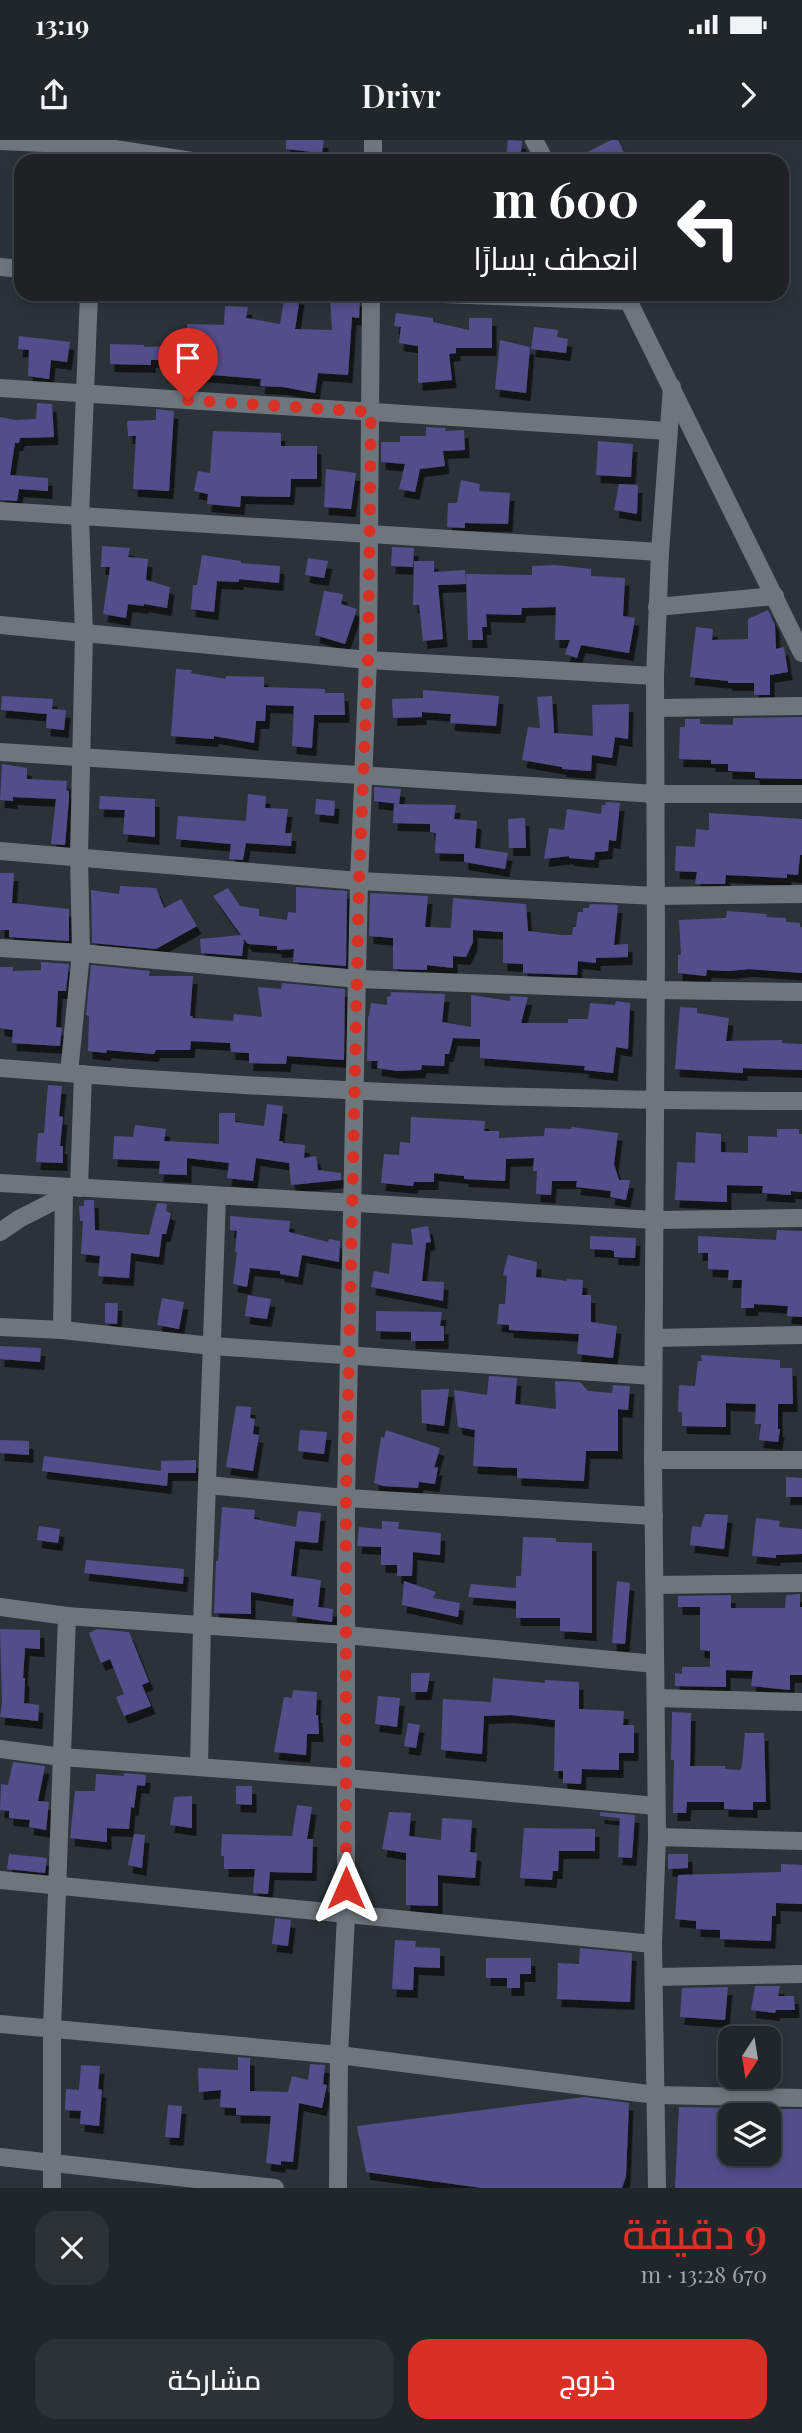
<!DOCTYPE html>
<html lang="ar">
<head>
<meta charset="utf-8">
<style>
	:root { --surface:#21262a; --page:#2d3236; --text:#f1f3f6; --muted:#a2a5a8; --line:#3e4347; --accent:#d93025 }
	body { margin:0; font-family:"Playfair Display",Cairo,serif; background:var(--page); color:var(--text); direction:rtl; height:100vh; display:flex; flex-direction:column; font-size:26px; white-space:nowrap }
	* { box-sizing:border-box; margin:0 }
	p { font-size:23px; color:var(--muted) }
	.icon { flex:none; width:38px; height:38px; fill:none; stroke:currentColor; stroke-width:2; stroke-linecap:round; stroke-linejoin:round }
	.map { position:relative; height:2048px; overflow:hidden; direction:ltr }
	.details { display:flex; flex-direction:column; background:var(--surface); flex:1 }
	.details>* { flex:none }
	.hud { position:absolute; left:14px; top:14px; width:775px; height:147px; border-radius:21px; box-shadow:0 4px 10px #0003,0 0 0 2px var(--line); direction:rtl; background:#202124; color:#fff; overflow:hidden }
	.needle { width:46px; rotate:192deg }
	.controls { position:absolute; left:718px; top:1886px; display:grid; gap:14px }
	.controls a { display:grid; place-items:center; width:63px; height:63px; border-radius:14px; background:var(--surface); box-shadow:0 4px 10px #0003,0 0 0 2px var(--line); font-size:35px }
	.pin { position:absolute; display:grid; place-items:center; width:60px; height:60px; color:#fff; margin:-72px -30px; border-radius:50% 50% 50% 0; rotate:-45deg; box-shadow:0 0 7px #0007 }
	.pin .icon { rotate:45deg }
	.me { position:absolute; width:77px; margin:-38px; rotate:0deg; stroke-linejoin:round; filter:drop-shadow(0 0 5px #0008) }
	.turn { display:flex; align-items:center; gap:24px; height:147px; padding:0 35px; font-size:32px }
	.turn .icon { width:91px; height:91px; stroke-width:2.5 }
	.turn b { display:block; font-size:49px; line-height:60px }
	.round { display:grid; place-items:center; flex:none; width:74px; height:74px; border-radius:21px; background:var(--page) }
	.summary { display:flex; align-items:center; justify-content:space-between; height:119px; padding:0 35px }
	h1 { font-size:42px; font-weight:600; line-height:52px; color:var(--accent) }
	.action { display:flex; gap:14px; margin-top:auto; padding:14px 35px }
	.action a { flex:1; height:80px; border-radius:21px; background:var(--accent); color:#fff; font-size:28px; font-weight:600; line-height:80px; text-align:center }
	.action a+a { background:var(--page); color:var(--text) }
	.status { display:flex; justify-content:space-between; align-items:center; height:49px; padding:0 35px; background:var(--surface); direction:ltr }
	.status svg { height:19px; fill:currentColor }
	header { display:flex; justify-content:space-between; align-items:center; height:91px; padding:0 35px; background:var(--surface); font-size:32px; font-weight:600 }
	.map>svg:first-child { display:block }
	.building { fill:#534e8c; filter:url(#shadow) }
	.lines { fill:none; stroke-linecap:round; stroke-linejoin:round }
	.minor { stroke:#6e767c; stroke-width:18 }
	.route { stroke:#d93025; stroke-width:12; stroke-dasharray:0 21.6 }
</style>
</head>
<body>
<div class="status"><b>13:19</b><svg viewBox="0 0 49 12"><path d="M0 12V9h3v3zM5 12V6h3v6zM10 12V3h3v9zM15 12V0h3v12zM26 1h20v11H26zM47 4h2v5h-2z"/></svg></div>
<header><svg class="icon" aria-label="forward" viewBox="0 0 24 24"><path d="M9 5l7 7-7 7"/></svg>Drivr<svg class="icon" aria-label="share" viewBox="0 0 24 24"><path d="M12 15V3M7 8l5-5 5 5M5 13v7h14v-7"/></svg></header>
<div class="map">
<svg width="802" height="2048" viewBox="0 0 802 2048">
	<defs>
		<filter id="shadow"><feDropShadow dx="4.5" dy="8" stdDeviation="0" flood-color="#0009"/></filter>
	</defs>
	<rect width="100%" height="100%" fill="#2c3238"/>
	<!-- building -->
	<g class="building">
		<path d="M286,0H324L322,13L286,9Z"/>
		<path d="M508,0L522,1L520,21H506Z"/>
		<path d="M611,0H618L628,21H570Z"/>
		<path d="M285,154L300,157L295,189L332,190L330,158L345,157L360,159L359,178L352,177L348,235L318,233L315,253L283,247L260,246L261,239L199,234L201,217L187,216V184L224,185L225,166L248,167L246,178L280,184Z"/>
		<path d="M396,173L433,178V182L469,190V178H492V208H456V213L449,214L452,240L418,243V206L399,203L401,187L394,186Z"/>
		<path d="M534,187L558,190L557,197L568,199L566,213L531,209Z"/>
		<path d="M19,196L70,202L67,222L51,220L49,239L28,236L29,210L18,209Z"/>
		<path d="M500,200L530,207L526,253L495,249Z"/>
		<path d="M110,204L144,205V207L170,206L171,220H151V225L110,224Z"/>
		<path d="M37,263L52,264L54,297L20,298L19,303H15L10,335L48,338V351L19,349L17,361L0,360V277L15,280L36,279Z"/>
		<path d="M156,269L174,271L169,351L133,349L136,296H128L127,281L156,280Z"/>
		<path d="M426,287L446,288L445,291L464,290L465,310L443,311L445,326L420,329L415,352L399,349L405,324L381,322V302H400V296H426Z"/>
		<path d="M213,291L281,293V306H317V339H291L290,357L241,356L240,367L207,364L208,354L194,351L198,331L210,333Z"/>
		<path d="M598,301L633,304L631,337L596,335Z"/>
		<path d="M326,329L356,333L351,369L324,367Z"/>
		<path d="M461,340L480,344L479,351L510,353L508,384L465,383V388L447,387L448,363H457Z"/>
		<path d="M619,344L638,345L637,374L614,370Z"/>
		<path d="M102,406L130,408L128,417L148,419L146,440L170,447L167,468L144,464V466L128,464L126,478L103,474L110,427H101Z"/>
		<path d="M392,407L414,408L413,427L391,426Z"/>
		<path d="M202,415L241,421V423L280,426L279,443L239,439V442L217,441L214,472L191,469L193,445H197Z"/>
		<path d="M308,418L328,421L324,438L305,435Z"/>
		<path d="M414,421H434V432L465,430L466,444L438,445L443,499L423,501L419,465H413Z"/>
		<path d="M555,425L591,429V436L625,438L623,476L635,478L629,513L581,505L577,518L565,514L570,500H555L556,467L522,468L521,475L486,474L487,487H482L483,500H468L466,434L532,435V426Z"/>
		<path d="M324,451L343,454L341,464L357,469L345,504L315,495Z"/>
		<path d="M768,470L775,485L776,509L784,507L788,532L770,535V555H754V543H728V541L690,537L696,487L713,489L712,500L748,499V479Z"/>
		<path d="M176,529L192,530L191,533L225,539L226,536L264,537V547L325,549V553H344L345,575H314L312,608L292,606L294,566L266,565L265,581H256L254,603L214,596V599L171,596Z"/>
		<path d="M423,550L499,556L496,586L450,583L451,574L422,572V577L393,578L392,559L423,558Z"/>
		<path d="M2,556L53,559L52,569L66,570L64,590L46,588L47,574L1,570Z"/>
		<path d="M552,556L554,593L593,596L592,565L629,564L628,599L615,597L612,618L592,615L591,631L562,629V627L522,620L528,587L540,588L537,557Z"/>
		<path d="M802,577V639L755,638V632L728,631V624H711V620L679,619L680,587H685V579H700V584L733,585V578Z"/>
		<path d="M2,624L27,628V639L67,641L66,650L69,651V659L65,705L51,704L56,659L13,657V661L0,660Z"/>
		<path d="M374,647L401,649L399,664L374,661Z"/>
		<path d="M248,654L266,656L265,668L288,669L285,693H292L291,706L246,703L243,720L229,719L231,704L176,699L178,676L246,681Z"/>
		<path d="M100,656L155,659V697L123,694L125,670L99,669Z"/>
		<path d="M316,659L335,661L334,676L315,674Z"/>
		<path d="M606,662L620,663L616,701L609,700L608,711L595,712L594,720L569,718V716L544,719L549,688L564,690L567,669L601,674L602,665H605Z"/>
		<path d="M394,664L456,665L454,679L477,681L475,708L508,713L505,729L464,722V714L435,713L436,693L430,692V684L393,683Z"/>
		<path d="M709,673L802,679V715H800L798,735L787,734V738L726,735L725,744H695L697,732L675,731L676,706L695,707L696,689L709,690Z"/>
		<path d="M525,678L526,708H509L508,679Z"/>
		<path d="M0,733H14L12,763L69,769V801L9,797V790H0Z"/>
		<path d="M120,746L156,748L164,768L181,759L197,786L156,809L92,803L91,750L119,754Z"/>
		<path d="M296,747L347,751L346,826L293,822L294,809L277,810V806L248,804L244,799L242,816L201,813L200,799L241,795L213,756L228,748L240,766L259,769V776L287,780L288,772L296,773Z"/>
		<path d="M370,753L428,756L425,787L451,788L453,758L526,764L528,791L561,795H572L573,787H576L578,772H583V768H589L590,764L618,765L614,805L628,804V817L596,818V823L578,821L577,835L523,833V824L503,823V792L473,790V802L466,817L453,816V828L427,825V830L393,829V798L369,796Z"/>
		<path d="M727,771L767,774L766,777L786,778V782L800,783V787H802V833L749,829L729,831L707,830L706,836L678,833V815H681L679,780L726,778Z"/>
		<path d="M41,822L69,824L66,851H58L56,887L62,888L60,906L12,903L13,890L0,888V827H13V831L41,830Z"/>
		<path d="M91,825L150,831L149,836H193L190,876H193L192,878L233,881L234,874L262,877L258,847L281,849L282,843L345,849L344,920L287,916L286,924L249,923V913L231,912L230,903L191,901L190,910H156L154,914L107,910L106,913L88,911L89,876L86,875Z"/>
		<path d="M391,852L445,854L442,882L471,887V855L510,861V856L528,857L521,883H568V879H588L590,863L615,865L616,861L630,863L628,909L616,907L613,933L584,930L585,926L480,918V899L453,898L449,914H445L444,926L422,925L421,930L397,931L377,928L378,921H367L368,877L369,876L371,863L387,865V857L391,856Z"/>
		<path d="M680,867L697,868V873L729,878L726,901L782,900V903L802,904V930L743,928V933L675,929Z"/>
		<path d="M48,945L62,946L59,976L63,977L60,1006H63V1023L36,1022L38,993H44Z"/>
		<path d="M267,964L283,966L279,1001H283V1003L305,1005L304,1018L316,1016L318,1030L341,1033V1040L291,1045L289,1023L256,1018L253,1041L227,1038L229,1023L187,1018V1035L159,1034L160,1021L113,1019L114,996L133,997L135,985L166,989L164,1001L219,1004V973H235V982L264,986Z"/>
		<path d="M411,977L485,981L484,991H499V998L544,996L545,988L571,989L572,987L618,993L614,1024L619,1040H630L626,1060L610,1057L611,1051L576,1047L577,1041H552L551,1055L536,1054L537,1031H533L534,1018L506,1019L505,1041L464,1039V1036L434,1033V1042H414L413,1046L381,1043L384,1014L399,1015L400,1002L410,1003Z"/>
		<path d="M777,989H799V994H802V1052L791,1051V1055L762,1053L763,1046L727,1045V1062L675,1060L677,1022L695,1023L696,992L721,994V1012L748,1013V996L777,997Z"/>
		<path d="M84,1060H94L95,1090L149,1095L157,1063L167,1064L166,1071L171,1073L166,1094H162L159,1117L131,1113L129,1138L98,1136L100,1116L81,1114L83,1081H80L79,1066H84Z"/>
		<path d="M230,1076L290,1081L289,1092L328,1102L329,1099L340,1101L339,1122L302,1115L298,1137L280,1134V1131L250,1128L247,1147L233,1144L237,1112H235L237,1091L230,1090Z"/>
		<path d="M428,1086L431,1102L426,1103L422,1141L444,1142L443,1161L371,1147L374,1131L389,1134L392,1103L413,1105L411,1089Z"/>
		<path d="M777,1090L802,1091V1177L787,1176L788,1166L754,1164V1168H741L742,1140H728L729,1130L708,1129V1113H698V1096L776,1100Z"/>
		<path d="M590,1096L636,1098L635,1118L614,1117V1111L611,1110L590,1109Z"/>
		<path d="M508,1115L537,1122L536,1137L567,1141V1139L583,1140L582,1155H591V1182L617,1186L613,1218L577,1214L579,1194L509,1190V1185L497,1184L499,1164H505L507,1136L503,1135Z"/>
		<path d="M248,1155L271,1159L267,1179L245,1176Z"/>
		<path d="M162,1158L184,1162L179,1189L157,1185Z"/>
		<path d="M105,1163H118L117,1184L105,1183Z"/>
		<path d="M376,1171L442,1172L440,1186H444V1201H411V1192L376,1191Z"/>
		<path d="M0,1206L41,1208L40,1222L0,1219Z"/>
		<path d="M701,1215L780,1220V1228H792L793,1264H778V1289H780L778,1302L759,1300L761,1284H755L756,1264L726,1263V1287L682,1286V1272H678L679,1245L695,1246L698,1221H702Z"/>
		<path d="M489,1236L517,1238L515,1264L556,1269L555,1241L580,1242L588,1251L612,1253L613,1245L630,1246L628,1270L618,1269V1311H586L584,1341L517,1338V1328L473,1326L475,1290L458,1287L454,1250L487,1255Z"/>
		<path d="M449,1249L444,1286L422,1283L421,1250Z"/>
		<path d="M236,1266L251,1267L250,1278L255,1279L253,1294L259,1295L253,1331L226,1327Z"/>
		<path d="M300,1290L327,1292L324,1314L298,1311Z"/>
		<path d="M386,1290L440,1308L434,1328L438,1327L435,1344L419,1342L418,1348L383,1346L374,1343L381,1297L384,1298Z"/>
		<path d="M0,1300L29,1301V1315L0,1313Z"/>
		<path d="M44,1316L161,1331V1321L196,1320V1333H168L167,1346L42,1331Z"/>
		<path d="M786,1337L802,1338V1357H786Z"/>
		<path d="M222,1367L255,1370L254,1379L296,1387L298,1371L321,1373L318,1403L295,1401L291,1436L321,1440L318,1467L333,1469L332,1482L292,1476L294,1459L251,1452V1474L214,1473L216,1421H218Z"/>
		<path d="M705,1374L728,1375L724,1409L690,1405L692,1386L701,1387Z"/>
		<path d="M756,1378L780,1381L779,1387L802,1389V1414L776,1415V1418L752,1416Z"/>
		<path d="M382,1381L399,1382L398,1389L441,1393L440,1415L413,1412L412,1436H397V1425H381V1407L357,1406L359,1387L382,1389Z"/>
		<path d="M39,1386L60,1389L58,1403L37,1400Z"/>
		<path d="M523,1397L556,1398V1402L592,1403V1493L560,1491V1478H516V1461L468,1457L471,1444L516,1448V1436H521Z"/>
		<path d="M86,1420L184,1429L183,1444L84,1433Z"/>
		<path d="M404,1441L436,1452L433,1458L460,1463L458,1477L402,1465Z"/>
		<path d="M617,1441L630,1443L625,1504L612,1503Z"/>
		<path d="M800,1454V1467H802V1535H790V1550L751,1546L753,1531L726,1530V1547L675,1546V1533L682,1534V1527H710V1511L700,1510V1467H678V1456L731,1455V1468H785L786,1455Z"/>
		<path d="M0,1489L40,1490V1509L25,1508L23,1538H25L24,1563L39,1565L38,1581L0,1577L2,1562Z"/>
		<path d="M97,1489L129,1492L149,1542L142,1545L151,1566L124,1576L116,1557L124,1554L110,1519L101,1523L89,1493Z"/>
		<path d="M411,1533H430L427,1552H411Z"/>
		<path d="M493,1538L545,1543V1540L579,1542V1569L624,1571L623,1585H634V1613H619V1630L582,1629L581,1644L563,1643V1631H554L555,1580L511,1575L484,1576L482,1614L441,1610L443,1559L491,1562Z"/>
		<path d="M293,1550L317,1552L316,1575H318L319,1594H307L306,1615L274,1612L284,1557L292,1558Z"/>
		<path d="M378,1556L400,1558L397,1587L375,1584Z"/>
		<path d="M672,1572L691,1573L690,1626H725V1629L740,1630L742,1626L745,1593H764L766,1662H753V1670L724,1669V1662H687L686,1673H673L674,1620H671Z"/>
		<path d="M408,1583L420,1585L416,1608L404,1606Z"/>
		<path d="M13,1622L45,1626L38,1661L49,1662L46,1690L29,1687L30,1680L9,1678V1671L0,1670L1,1644L8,1645Z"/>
		<path d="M124,1633L146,1635L145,1646L137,1645L134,1668L131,1667L129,1689L107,1688V1702L70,1698L75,1651H95L96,1634L124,1636Z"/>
		<path d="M236,1646H252V1665L236,1664Z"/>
		<path d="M192,1656V1688L170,1685L174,1657Z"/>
		<path d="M297,1665L312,1667L307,1699H313L312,1733L270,1732L268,1754L253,1753L255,1729H224V1716H221L222,1694L292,1696Z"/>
		<path d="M389,1672L411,1673L409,1696L441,1700L442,1678L472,1680L470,1712L477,1713L475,1738L438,1735V1766L406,1765V1713L382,1709Z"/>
		<path d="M600,1672L635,1675L632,1718L618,1717L620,1678L600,1676Z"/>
		<path d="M524,1688L595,1689V1711H559L558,1731H553L552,1740L520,1738Z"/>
		<path d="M134,1694L145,1695L142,1728L128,1725Z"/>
		<path d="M9,1714L47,1718L45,1733L7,1729Z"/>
		<path d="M668,1714H688V1728L668,1729Z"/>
		<path d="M781,1724L802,1725V1764L776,1763V1776H772L771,1801L720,1799V1790L696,1789V1781L675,1779L678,1735L781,1732Z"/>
		<path d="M275,1778L291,1780L288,1806L272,1804Z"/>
		<path d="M395,1800L416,1801L415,1807L440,1808V1828L414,1827L413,1850L392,1849Z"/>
		<path d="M580,1808L632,1813L630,1862L557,1859L558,1823L579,1824Z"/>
		<path d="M486,1818H531V1834H520V1848H507V1838H486Z"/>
		<path d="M755,1846H780L778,1856H794L795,1870H776L775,1873L751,1870Z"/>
		<path d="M728,1847L725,1880L680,1877L682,1848Z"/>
		<path d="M238,1917L250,1918V1951L288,1952L292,1936L308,1940L310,1924L325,1925L323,1944L327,1945L322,1968L299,1963L293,2022L281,2021V2025L266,2023L271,1976L236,1975V1968L220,1967L221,1950L199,1952L198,1928L238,1930Z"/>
		<path d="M81,1925L100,1926L98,1949L102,1950L99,1986L80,1984L81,1971L65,1970L66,1949L79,1950Z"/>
		<path d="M585,1957L629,1963L626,2036L622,2048H482L366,2032L357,1986Z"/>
		<path d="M168,1965L182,1966L179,1998L165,1997Z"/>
		<path d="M679,1967L730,1968V2014H768V1969H802V2048H675Z"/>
	</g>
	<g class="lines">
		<!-- minor -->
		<g class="minor">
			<path d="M373,0V21"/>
			<path d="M534,0L545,21"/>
			<path d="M0,1L90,5L192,21"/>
			<path d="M90,21L91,0"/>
			<path d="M0,127L21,129"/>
			<path d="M442,154L629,161"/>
			<path d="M625,154L802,513"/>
			<path d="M0,248L668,291"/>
			<path d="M0,371L660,412"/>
			<path d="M657,467L775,456"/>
			<path d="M0,485L368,520L655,536"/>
			<path d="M655,568L802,566"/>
			<path d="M0,612L656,654H802"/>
			<path d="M0,711L359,741L656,756L802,754"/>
			<path d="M0,808L81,813L358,839L655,850L802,852"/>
			<path d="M0,928C267,950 534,961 802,961"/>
			<path d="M69,933L81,813L79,716L84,494L80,377L89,154"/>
			<path d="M0,1043L655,1080L802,1078"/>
			<path d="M79,1048L83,934"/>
			<path d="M0,1092L19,1079L64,1056"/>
			<path d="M0,1187L62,1190L212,1206L653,1236"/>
			<path d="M62,1190L64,1048"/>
			<path d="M654,1198L802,1195"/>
			<path d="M653,1320H802"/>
			<path d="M207,1345L346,1358L654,1376"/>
			<path d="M655,1445L802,1443"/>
			<path d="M0,1467L67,1476L346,1495L655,1524"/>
			<path d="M656,1558L802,1562"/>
			<path d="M0,1609L62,1617L346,1638L656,1666"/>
			<path d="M199,1626L202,1486L217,1056"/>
			<path d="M657,1697L802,1701"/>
			<path d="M0,1740L653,1804"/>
			<path d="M655,1837L802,1834"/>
			<path d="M0,1884L339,1915L656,1955L802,1958"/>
			<path d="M0,2017L275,2048"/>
			<path d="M52,2048V1889L67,1476"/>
			<path d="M338,2048L339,1915L346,1776V1358L359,741L368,520L371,154"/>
			<path d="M657,2048L653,1804L657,1697L653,1320L656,806L655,536L660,412L672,247"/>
		</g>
	</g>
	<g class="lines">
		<!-- route -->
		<path class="route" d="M188,260L371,272L368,520L359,741L346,1358V1748"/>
	</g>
</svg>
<div class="controls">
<a><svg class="needle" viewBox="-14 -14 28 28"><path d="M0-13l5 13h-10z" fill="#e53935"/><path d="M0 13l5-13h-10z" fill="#a2a5a8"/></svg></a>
<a><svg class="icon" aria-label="layers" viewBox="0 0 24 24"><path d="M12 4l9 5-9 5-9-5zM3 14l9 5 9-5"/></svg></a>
</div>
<div class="pin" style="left:188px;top:260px;background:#d93025"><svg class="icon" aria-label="arrive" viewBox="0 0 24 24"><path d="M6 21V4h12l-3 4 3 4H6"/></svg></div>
<svg class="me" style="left:346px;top:1748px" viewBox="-20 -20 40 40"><path d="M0-17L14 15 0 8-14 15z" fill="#d93025" stroke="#fff" stroke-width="4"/></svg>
<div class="hud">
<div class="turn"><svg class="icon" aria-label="left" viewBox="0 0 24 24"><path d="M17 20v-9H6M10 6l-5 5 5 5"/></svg><div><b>600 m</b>انعطف يسارًا</div></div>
</div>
</div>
<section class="details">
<div class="summary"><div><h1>9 دقيقة</h1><p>670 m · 13:28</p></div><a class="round"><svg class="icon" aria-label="close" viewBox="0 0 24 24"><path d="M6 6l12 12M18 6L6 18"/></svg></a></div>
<div class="action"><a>خروج</a><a>مشاركة</a></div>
</section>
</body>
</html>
